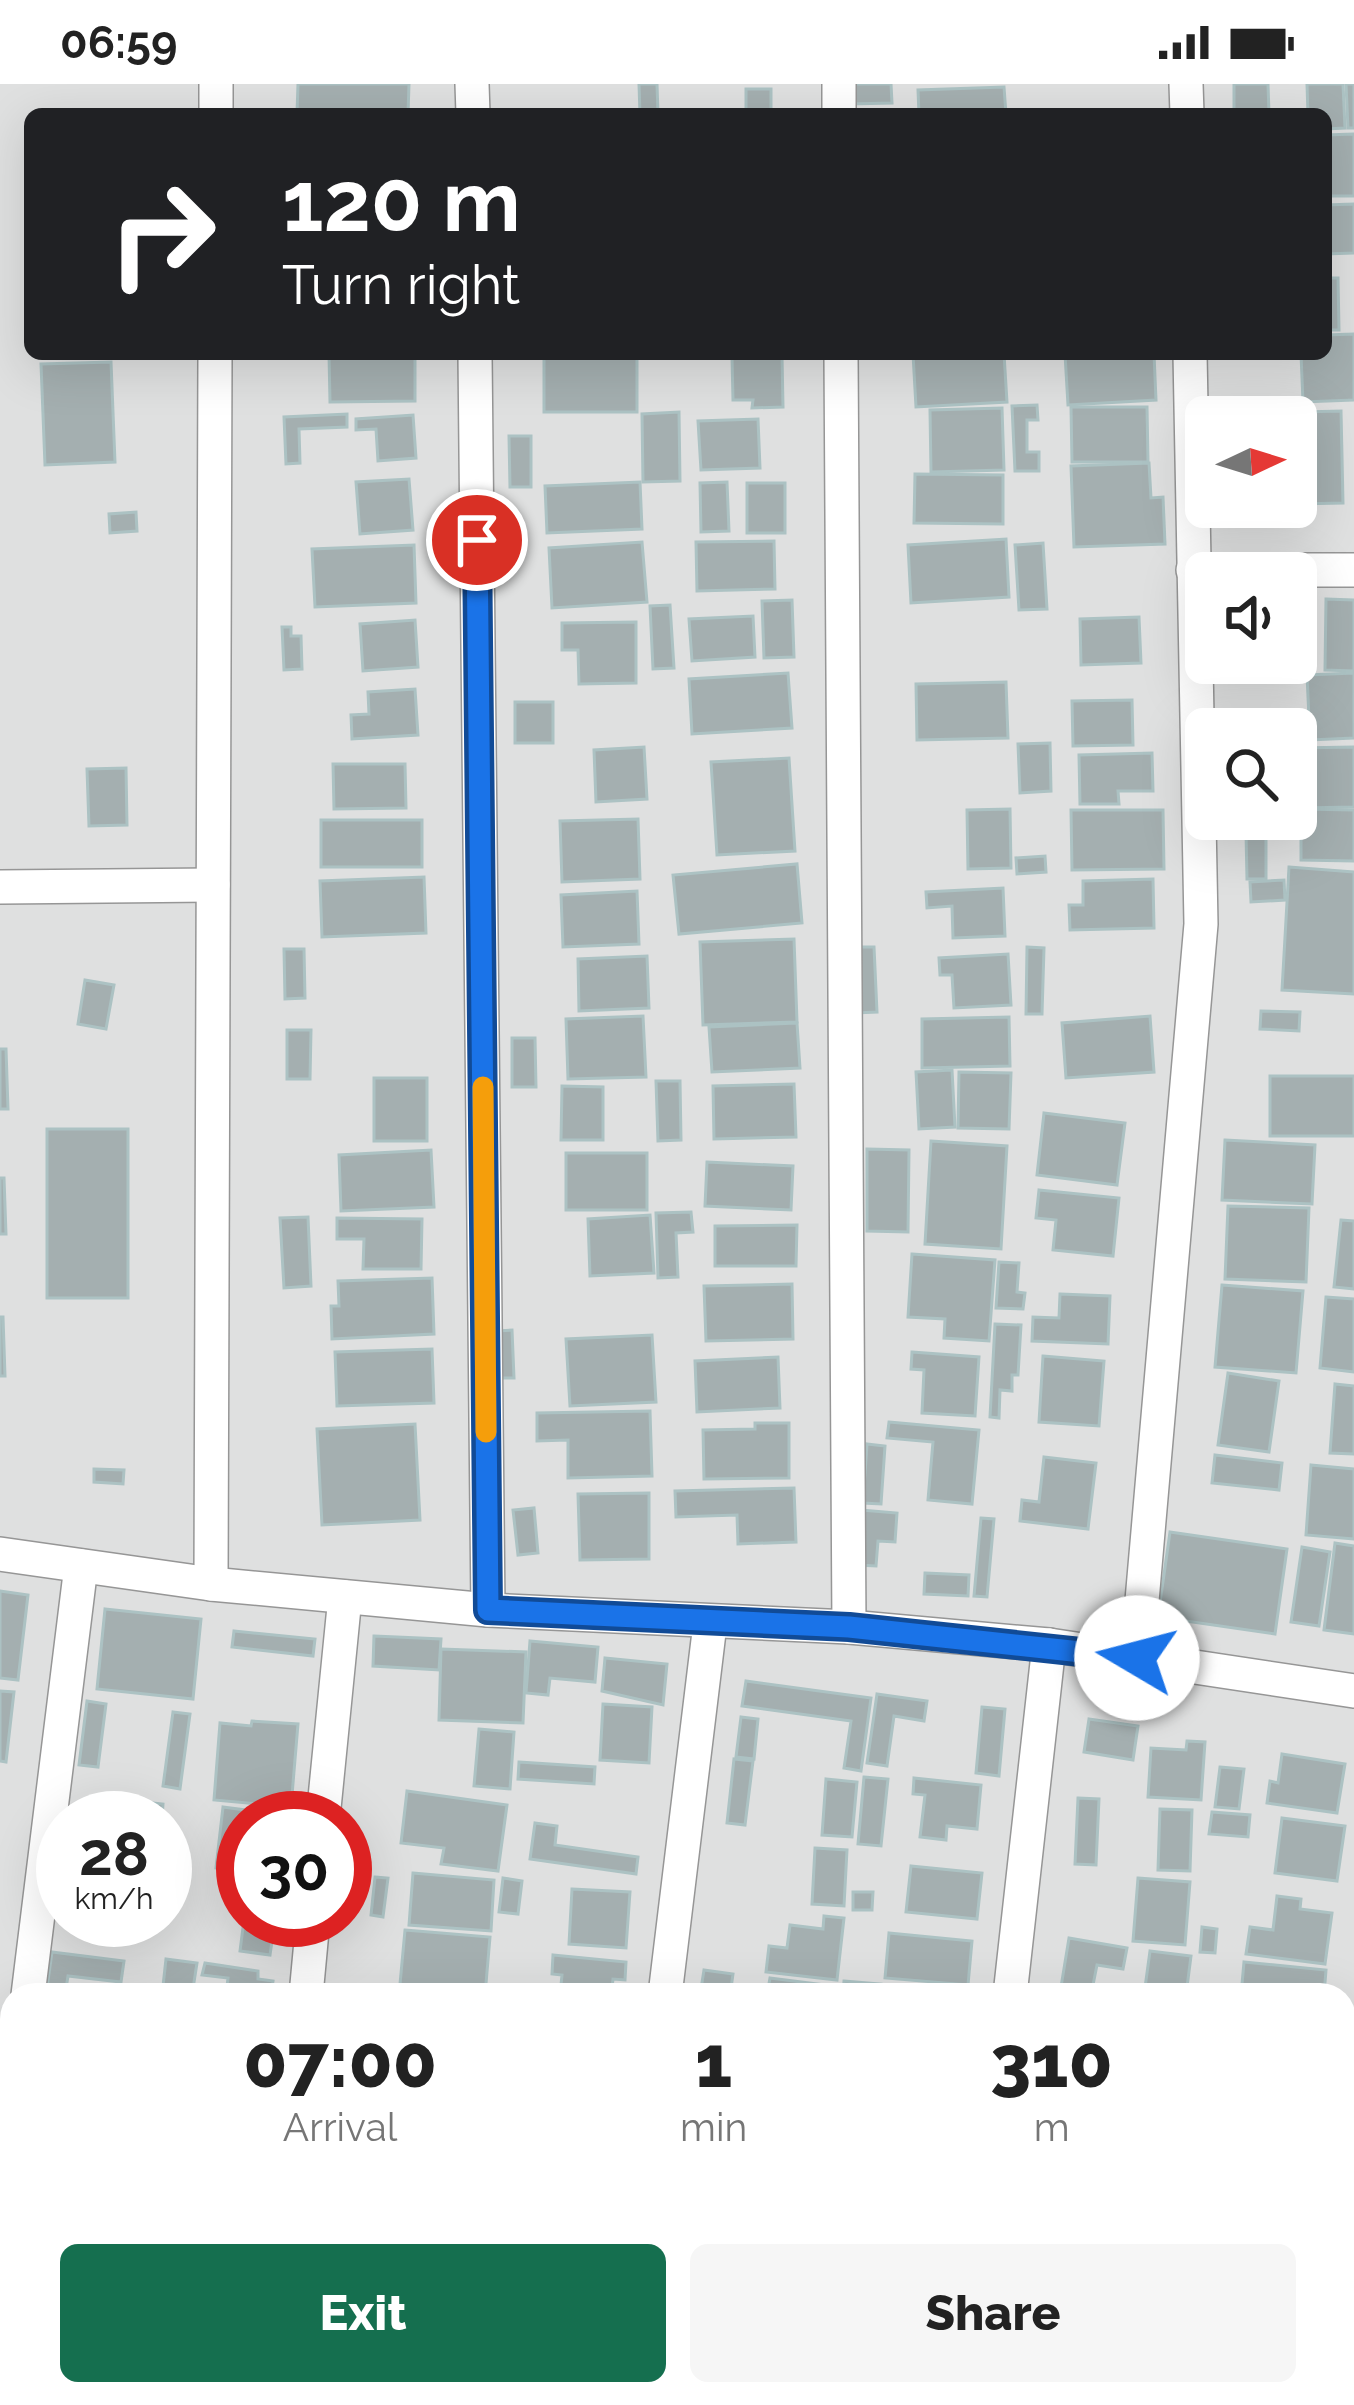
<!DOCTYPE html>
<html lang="en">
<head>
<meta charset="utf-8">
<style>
	:root { --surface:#fff; --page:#f6f6f6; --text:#222; --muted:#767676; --accent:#156f4f }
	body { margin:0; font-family:Raleway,sans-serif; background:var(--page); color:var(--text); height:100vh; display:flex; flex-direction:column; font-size:45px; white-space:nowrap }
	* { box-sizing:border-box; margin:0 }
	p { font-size:39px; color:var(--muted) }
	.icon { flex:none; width:66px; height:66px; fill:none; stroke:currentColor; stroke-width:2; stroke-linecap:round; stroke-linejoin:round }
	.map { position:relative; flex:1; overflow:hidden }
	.details { position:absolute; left:0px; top:1899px; width:1356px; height:423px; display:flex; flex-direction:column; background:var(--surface); border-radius:36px 36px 0 0; box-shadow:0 12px 48px #0002 }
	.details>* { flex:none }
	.guide { position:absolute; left:24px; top:24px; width:1308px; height:252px; border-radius:18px; box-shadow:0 12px 48px #0002; background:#202124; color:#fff; overflow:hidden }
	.needle { width:78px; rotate:86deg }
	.tools { position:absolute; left:1185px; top:312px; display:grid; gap:24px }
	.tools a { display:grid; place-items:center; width:132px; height:132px; border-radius:18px; background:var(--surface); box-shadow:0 12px 48px #0002; font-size:60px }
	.speed { position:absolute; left:36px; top:1707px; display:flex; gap:24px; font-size:60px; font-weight:700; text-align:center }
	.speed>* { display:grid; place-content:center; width:156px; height:156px; border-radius:50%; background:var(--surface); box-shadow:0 12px 48px #0002; line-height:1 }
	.speed small { font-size:30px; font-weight:400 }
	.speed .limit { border:18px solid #d22; background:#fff; color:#111 }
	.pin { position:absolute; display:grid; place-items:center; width:102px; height:102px; color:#fff; margin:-51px; border:6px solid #fff; border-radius:50%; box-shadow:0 3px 12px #0007 }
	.me { position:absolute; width:132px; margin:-66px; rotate:278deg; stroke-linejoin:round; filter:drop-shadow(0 0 9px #0008) }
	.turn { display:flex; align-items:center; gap:42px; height:252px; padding:0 60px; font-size:54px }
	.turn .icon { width:156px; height:156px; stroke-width:2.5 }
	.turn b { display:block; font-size:84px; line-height:102px }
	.eta { display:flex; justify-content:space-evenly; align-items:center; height:204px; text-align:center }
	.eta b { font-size:72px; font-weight:800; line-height:84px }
	.button { display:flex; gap:24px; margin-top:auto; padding:24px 60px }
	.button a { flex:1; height:138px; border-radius:18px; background:var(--accent); color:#fff; font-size:48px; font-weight:800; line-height:138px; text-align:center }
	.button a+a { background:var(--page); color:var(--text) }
	.status { display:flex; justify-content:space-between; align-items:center; height:84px; padding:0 60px; background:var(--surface); direction:ltr }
	.status svg { height:33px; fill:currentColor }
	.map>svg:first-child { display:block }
	.residential { fill:#dfe0e0; fill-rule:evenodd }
	.building { fill:#a4afb0; stroke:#acc2c3; stroke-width:3 }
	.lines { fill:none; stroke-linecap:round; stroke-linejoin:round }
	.minor-casing { stroke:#969696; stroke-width:36 }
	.minor { stroke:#fff; stroke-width:33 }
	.route-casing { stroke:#114b97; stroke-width:30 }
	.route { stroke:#1a73e8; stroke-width:21 }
	.slow { stroke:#f59e0b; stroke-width:21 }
</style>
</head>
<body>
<div class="status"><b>06:59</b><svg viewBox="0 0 49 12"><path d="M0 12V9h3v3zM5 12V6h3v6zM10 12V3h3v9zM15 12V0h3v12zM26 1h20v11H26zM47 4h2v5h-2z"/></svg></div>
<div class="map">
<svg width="1354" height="2321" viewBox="0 0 1354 2321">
	<rect width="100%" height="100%" fill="#e9eff2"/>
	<!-- residential -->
	<path class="residential" d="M0,0H1354V2321H0ZM30,30H1326V270H30ZM1206,333H1296V423H1206ZM1206,489H1296V579H1206ZM1206,645H1296V735H1206ZM63,1734H165V1836H63ZM243,1734H345V1836H243ZM12,1911H1344V2310H12Z"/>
	<!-- building -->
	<g class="building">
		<path d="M298,0H409L408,30H297Z"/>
		<path d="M639,0H657L658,30H640Z"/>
		<path d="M849,0H891L892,19L849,20Z"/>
		<path d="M1234,0H1268L1269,30H1234Z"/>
		<path d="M1307,0H1343L1345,44L1326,45V30H1308Z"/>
		<path d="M1346,0H1354V44H1348Z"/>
		<path d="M1004,3L1006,30H919L918,6Z"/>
		<rect x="746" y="5" width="25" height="25"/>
		<path d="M1354,50V112H1326V51Z"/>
		<path d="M1354,120V169L1326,170V121Z"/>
		<path d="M1326,194H1338L1339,246H1326Z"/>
		<path d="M1354,250V316L1303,318L1301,270H1326V251Z"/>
		<path d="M329,270H415V317L330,318Z"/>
		<path d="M544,270L637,271V328H544Z"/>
		<path d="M913,270H1004L1007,318L916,323Z"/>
		<path d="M1065,270H1154L1156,316L1068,321Z"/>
		<path d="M782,272L783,323L752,324L753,316H733L732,273Z"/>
		<path d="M111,278L115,378L45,381L41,280Z"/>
		<path d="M1037,321L1038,336H1027V368H1039V387H1015L1012,322Z"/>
		<path d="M1071,323H1147L1148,378H1072Z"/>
		<path d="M1002,324L1004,386L931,388L930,326Z"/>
		<path d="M1341,327L1343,419L1296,420V333L1260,329Z"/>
		<path d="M679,328L680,397L643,398L642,330Z"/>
		<path d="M347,330V343L299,345L300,379L286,380L284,333Z"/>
		<path d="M413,331L416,374L378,377L376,345L356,346V335Z"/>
		<path d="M758,335L760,384L701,386L698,337Z"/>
		<path d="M509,352H531V403H510Z"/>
		<path d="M1149,379L1151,414L1163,413L1165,460L1074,463L1071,382Z"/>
		<path d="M915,390L1003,391V440L914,439Z"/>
		<path d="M409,395L413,446L360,450L356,398Z"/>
		<path d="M640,398L642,445L547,449L545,402Z"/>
		<path d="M727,398L729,447L701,448L700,399Z"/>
		<rect x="747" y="399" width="38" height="50"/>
		<path d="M136,428L137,447L110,449L109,430Z"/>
		<path d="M1006,455L1009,513L911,519L908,461Z"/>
		<path d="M774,457L775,505L697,507L696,458Z"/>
		<path d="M642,458L647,518L552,524L549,464Z"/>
		<path d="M1043,459L1047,525L1019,526L1015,461Z"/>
		<path d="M414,461L416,519L315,523L312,465Z"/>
		<path d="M1315,513V534H1296V514Z"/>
		<path d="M1326,515L1354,516V587L1325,586Z"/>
		<path d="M792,516L794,573L764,574L762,517Z"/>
		<path d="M670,521L674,584L653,585L650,522Z"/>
		<path d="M753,532L755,573L692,577L689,535Z"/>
		<path d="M1139,533L1141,579L1081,581L1080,535Z"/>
		<path d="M415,536L418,583L363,587L360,540Z"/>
		<path d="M636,538V599L579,600L578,566H562V539Z"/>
		<path d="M282,543H291V552H301L302,585L284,586Z"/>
		<path d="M788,589L792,644L692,650L689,595Z"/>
		<path d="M1354,589V654L1310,656L1307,591Z"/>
		<path d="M1006,598L1008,654L917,656L916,600Z"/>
		<path d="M415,605L418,651L352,655L351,631L369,630L368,608Z"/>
		<path d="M1132,616L1133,661L1073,662L1072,617Z"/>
		<rect x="515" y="618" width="38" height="41"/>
		<path d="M1050,659L1051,707L1020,709L1018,660Z"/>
		<path d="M644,663L647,715L596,718L594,666Z"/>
		<path d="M1354,663V723L1299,724L1298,664Z"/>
		<path d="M1152,669L1153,707H1118L1119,720H1080L1079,671Z"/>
		<path d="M789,674L795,767L717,771L711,678Z"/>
		<path d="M333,680H405L406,724L334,725Z"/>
		<path d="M126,684L127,741L89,742L87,685Z"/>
		<path d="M1010,725L1011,784L968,785L967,726Z"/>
		<path d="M1301,725L1354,726V777L1301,776Z"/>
		<path d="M1071,726H1163L1164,785L1072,786Z"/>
		<path d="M638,735L640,795L562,798L560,737Z"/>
		<rect x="321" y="736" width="101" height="47"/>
		<path d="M1266,748V795H1247L1246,749Z"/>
		<path d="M1045,772L1046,788L1017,790L1016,774Z"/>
		<path d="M797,780L802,839L679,850L673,791Z"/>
		<path d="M1289,783L1354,788V910L1282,906Z"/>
		<path d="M424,793L426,849L322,853L320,797Z"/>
		<path d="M1153,795L1154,844L1070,846L1069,821H1083V797Z"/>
		<path d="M1284,796L1285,816L1251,818L1250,798Z"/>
		<path d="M1003,804L1005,852L953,854L952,822L927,824L926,808Z"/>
		<path d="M637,807L639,860L563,863L561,811Z"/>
		<path d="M794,855L797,938L703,941L700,858Z"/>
		<path d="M853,863H874L877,928L855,929Z"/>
		<path d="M1027,863L1044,864L1042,930H1026Z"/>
		<path d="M284,865H304L305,914L285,915Z"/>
		<path d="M1008,870L1011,921L954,924L952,891H940L939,874Z"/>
		<path d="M647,872L649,924L579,927L578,875Z"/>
		<path d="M85,896L114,901L106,945L78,940Z"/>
		<path d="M1261,927L1300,928L1299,947L1260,945Z"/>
		<path d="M643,932L646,993L568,995L566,935Z"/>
		<path d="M1150,932L1154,988L1066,994L1062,939Z"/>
		<path d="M1009,933L1010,982L922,984V935Z"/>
		<path d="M797,939L800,984L712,988L709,943Z"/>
		<path d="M287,946H311L310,995H287Z"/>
		<path d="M512,954H535L536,1003H512Z"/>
		<path d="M0,965H6L8,1025H0Z"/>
		<path d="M952,986L955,1043L919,1045L916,988Z"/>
		<path d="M959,988L1011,989L1009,1045L958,1044Z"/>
		<rect x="1270" y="992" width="84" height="60"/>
		<rect x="374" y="994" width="53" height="63"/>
		<path d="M656,997H680L681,1056L658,1057Z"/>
		<path d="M794,1000L796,1053L714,1055L713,1002Z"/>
		<path d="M562,1002L603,1003V1056H561Z"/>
		<path d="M1044,1029L1125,1039L1117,1101L1037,1091Z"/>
		<rect x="47" y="1045" width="81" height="169"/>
		<path d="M1225,1056L1315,1061L1312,1120L1222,1116Z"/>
		<path d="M931,1057L1007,1062L1001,1165L925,1160Z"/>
		<path d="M867,1065L909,1066L908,1148L867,1147Z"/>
		<path d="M431,1066L434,1123L341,1127L339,1071Z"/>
		<rect x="566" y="1069" width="81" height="57"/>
		<path d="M707,1078L793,1082L791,1126L705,1122Z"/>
		<path d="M0,1094H4L6,1150H0Z"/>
		<path d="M1039,1106L1119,1114L1113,1172L1053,1166L1056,1136L1036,1134Z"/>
		<path d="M1228,1122L1309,1124L1306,1198L1225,1195Z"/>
		<path d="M691,1128L693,1148L676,1149L678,1193L658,1194L656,1129Z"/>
		<path d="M650,1131L654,1189L590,1192L588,1135Z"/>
		<path d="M308,1133L311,1202L284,1204L280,1134Z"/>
		<path d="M337,1134L422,1135L421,1185H363L364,1155H337Z"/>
		<path d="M1341,1136L1354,1137V1205L1334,1203Z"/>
		<path d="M797,1141L796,1182H715V1142Z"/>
		<path d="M912,1170L995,1176L989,1257L944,1254L945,1235L908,1233Z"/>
		<path d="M999,1178L1019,1179L1017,1208L1025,1209L1023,1225L996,1224Z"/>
		<path d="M432,1194L434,1250L332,1255L331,1222H339L338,1197Z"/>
		<path d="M792,1200L793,1255L706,1257L704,1202Z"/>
		<path d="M1222,1201L1303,1207L1296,1289L1215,1283Z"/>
		<path d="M1060,1210L1110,1212L1108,1260L1032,1257L1033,1233L1059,1234Z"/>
		<path d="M1326,1213L1354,1215V1288L1320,1284Z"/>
		<path d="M0,1233H3L5,1292H0Z"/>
		<path d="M995,1240L1021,1241L1018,1291H1012V1307L1000,1306L999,1334L990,1333Z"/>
		<path d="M512,1246L514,1294H499L497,1247Z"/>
		<path d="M652,1251L656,1318L570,1322L566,1255Z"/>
		<path d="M432,1265L434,1319L337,1322L335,1268Z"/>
		<path d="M912,1268L979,1273L975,1332L922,1329L924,1286L911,1285Z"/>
		<path d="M1043,1272L1104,1277L1099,1342L1039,1338Z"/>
		<path d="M778,1273L780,1324L697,1328L695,1277Z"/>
		<path d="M1228,1289L1279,1297L1269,1368L1218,1361Z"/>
		<path d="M1335,1300L1354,1302V1370L1330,1369Z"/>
		<path d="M650,1327L652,1392L568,1394V1356L537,1357V1329Z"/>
		<path d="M889,1338L979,1346L972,1420L928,1416L933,1358L887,1354Z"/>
		<path d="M755,1339H789V1394L704,1395L703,1346L755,1345Z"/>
		<path d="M415,1340L420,1436L322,1441L317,1345Z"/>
		<path d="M867,1360L885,1362L881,1420L863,1419Z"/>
		<path d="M1215,1371L1282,1379L1279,1406L1212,1399Z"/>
		<path d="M1044,1373L1096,1379L1088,1445L1020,1437L1022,1416L1039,1418Z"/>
		<path d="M1311,1381L1354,1385V1455L1306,1451Z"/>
		<path d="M94,1385L124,1386L123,1400L94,1398Z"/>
		<path d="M794,1404L796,1458L738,1460L737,1431L676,1433L675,1407Z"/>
		<path d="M649,1409V1475L580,1476L578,1410Z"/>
		<path d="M534,1424L538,1469L518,1471L513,1426Z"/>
		<path d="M861,1426L897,1429L895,1458L878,1457L876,1482L857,1481Z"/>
		<path d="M981,1434L994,1435L987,1513L974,1512Z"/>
		<path d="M1170,1448L1287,1465L1275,1550L1158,1533Z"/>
		<path d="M1335,1459L1354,1462V1550L1324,1546Z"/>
		<path d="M1302,1463L1330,1468L1319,1542L1291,1538Z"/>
		<path d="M925,1489L969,1491L968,1512L924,1510Z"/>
		<path d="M0,1507L28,1511L18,1596L0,1594Z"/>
		<path d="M105,1525L201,1535L193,1615L97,1605Z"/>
		<path d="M234,1547L315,1555L313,1572L232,1563Z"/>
		<path d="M374,1552L441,1555L439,1586L373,1582Z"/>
		<path d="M530,1557L598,1563L595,1598L550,1594L548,1611L526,1609Z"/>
		<path d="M441,1565L526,1568L523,1639L439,1636Z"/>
		<path d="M605,1574L667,1580L663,1621L602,1607Z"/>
		<path d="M746,1597L871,1614L861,1687L844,1684L851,1637L742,1622Z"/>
		<path d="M0,1607L14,1608L6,1678L0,1677Z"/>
		<path d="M877,1610L927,1617L924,1637L894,1632L887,1682L867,1679Z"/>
		<path d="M87,1617L106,1620L98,1683L79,1681Z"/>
		<path d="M603,1620L652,1623L649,1679L600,1676Z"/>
		<path d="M982,1623L1005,1625L999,1692L976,1689Z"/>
		<path d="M173,1628L190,1630L180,1705L163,1702Z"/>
		<path d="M741,1633L758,1635L754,1675L736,1673Z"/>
		<path d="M1089,1635L1138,1642L1133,1676L1084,1668Z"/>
		<path d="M252,1637L298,1640L291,1723L214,1716L220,1639L251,1642Z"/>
		<path d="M479,1645L514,1648L510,1705L474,1702Z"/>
		<path d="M1187,1657L1205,1658L1201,1716L1148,1713L1151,1664L1186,1666Z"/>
		<path d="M1282,1670L1345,1680L1337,1729L1267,1719L1270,1697L1278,1699Z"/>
		<path d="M734,1675L753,1677L745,1741L727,1739Z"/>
		<path d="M519,1678L595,1683L594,1700L518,1695Z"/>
		<path d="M1220,1683L1244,1685L1239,1725L1215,1723Z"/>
		<path d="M864,1693L888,1695L881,1762L858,1760Z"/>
		<path d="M914,1694L981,1701L977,1745L947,1742L946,1756L920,1753L925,1711L913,1710Z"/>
		<path d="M826,1695L857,1698L852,1753L822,1751Z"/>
		<path d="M407,1707L507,1721L498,1787L441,1780L444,1764L401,1759Z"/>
		<path d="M106,1714L163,1720L162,1734H104Z"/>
		<path d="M1078,1714L1099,1715L1096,1781L1075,1780Z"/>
		<path d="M223,1723L291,1732V1734H243V1787L216,1784Z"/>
		<path d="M1160,1725L1192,1726L1190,1787L1158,1786Z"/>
		<path d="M1212,1728L1250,1731L1248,1753L1209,1750Z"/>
		<path d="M1282,1734L1345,1742L1337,1797L1275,1789Z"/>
		<path d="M535,1739L557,1742L555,1761L638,1773L636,1790L530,1775Z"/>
		<path d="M815,1764L847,1766L844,1822L812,1820Z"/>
		<path d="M911,1782L982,1789L977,1835L906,1828Z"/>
		<path d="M413,1789L494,1796L491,1847L409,1841Z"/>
		<path d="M375,1793L388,1794L383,1833L371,1831Z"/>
		<path d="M503,1794L522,1797L518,1830L499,1828Z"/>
		<path d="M1138,1794L1190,1798L1185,1861L1133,1857Z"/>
		<path d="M572,1805L630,1808L626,1864L569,1860Z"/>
		<path d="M853,1808H873L872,1826H853Z"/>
		<path d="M1277,1812L1301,1815L1300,1825L1332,1829L1325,1880L1246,1870L1250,1843L1273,1846Z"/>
		<path d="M824,1832L844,1834L837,1896L766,1888L769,1862L787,1864L790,1841L823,1845Z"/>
		<path d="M244,1836H275L270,1871L240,1867Z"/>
		<path d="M1202,1843L1217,1845L1215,1869L1200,1868Z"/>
		<path d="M405,1846L490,1853L485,1911H399Z"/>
		<path d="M889,1849L972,1857L968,1901L885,1894Z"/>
		<path d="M1069,1854L1127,1864L1123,1885L1097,1881L1091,1911L1060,1909Z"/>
		<path d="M1150,1867L1191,1872L1186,1911H1144Z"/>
		<path d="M52,1868L124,1877L121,1898L68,1892L65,1911H46Z"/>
		<path d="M553,1871L626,1878L625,1896L613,1895L611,1911H560L562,1891L552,1890Z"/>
		<path d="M166,1875L197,1879L192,1911H162Z"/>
		<path d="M1244,1878L1326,1886L1324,1911H1241Z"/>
		<path d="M205,1879L258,1887V1895L273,1897L271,1911H226L228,1894L202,1891Z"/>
		<path d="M704,1886L733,1890L730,1911H700Z"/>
		<path d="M770,1894L841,1903L839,1911H767Z"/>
		<path d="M844,1897L881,1900L880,1911H843Z"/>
		<path d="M24,2310H102L101,2319Z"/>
		<rect x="316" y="2310" width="30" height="11"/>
		<path d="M368,2310H440L439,2321H368Z"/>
		<path d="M483,2310H580L579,2321H482Z"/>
		<path d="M653,2310H683L682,2320L652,2317Z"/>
		<path d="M870,2310H924L923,2321H869Z"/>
		<path d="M1003,2310H1030L1031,2321H1002Z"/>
		<path d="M1080,2310H1133L1132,2321H1100L1080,2315Z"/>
		<path d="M1143,2310H1181L1179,2321H1142Z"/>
		<path d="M1239,2310L1267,2312L1266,2321H1237Z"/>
		<path d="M120,2313L191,2321H119Z"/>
	</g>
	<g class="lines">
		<defs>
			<g id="minor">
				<path d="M472,0L473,30"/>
				<path d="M839,0V30"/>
				<path d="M1186,0L1187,30"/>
				<path d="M216,30V0"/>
				<path d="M475,270L488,1526"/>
				<path d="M841,270L849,1543"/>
				<path d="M1193,486H1354"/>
				<path d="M0,803L213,801"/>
				<path d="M0,1470L211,1500L488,1526L849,1543L1049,1561L1354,1607"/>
				<path d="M211,1500L215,270"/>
				<path d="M1137,1574L1201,840L1190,270"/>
				<path d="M323,1734L345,1513"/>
				<path d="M28,1911L81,1482"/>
				<path d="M306,1911L313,1836"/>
				<path d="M665,1911L710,1540"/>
				<path d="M1010,1911L1049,1561"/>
				<path d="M1344,2130L1354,2054"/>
				<path d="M0,2140L12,2043"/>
				<path d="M265,2321L266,2310"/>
				<path d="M614,2321L616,2310"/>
				<path d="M966,2321L967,2310"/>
				<path d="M1319,2321L1320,2310"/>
			</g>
		</defs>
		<!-- minor casing -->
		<use href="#minor" class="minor-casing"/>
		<!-- minor -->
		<use href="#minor" class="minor"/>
	</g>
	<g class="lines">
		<defs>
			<path id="route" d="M477,456L488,1526L849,1543L1137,1574"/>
		</defs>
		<!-- route casing -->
		<use href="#route" class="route-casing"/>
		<!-- route -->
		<use href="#route" class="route"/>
		<!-- slow -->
		<path class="slow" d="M483,1003L486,1348"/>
	</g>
</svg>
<div class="tools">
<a><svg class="needle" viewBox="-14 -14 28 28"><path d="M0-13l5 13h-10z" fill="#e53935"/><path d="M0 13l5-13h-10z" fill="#767676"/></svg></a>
<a><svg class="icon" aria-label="sound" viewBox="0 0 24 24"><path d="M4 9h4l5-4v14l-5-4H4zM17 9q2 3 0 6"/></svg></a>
<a><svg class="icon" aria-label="search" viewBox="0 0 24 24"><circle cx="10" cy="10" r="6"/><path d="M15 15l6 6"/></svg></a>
</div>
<div class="speed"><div>28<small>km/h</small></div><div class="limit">30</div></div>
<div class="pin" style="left:477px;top:456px;background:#d93025"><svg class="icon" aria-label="arrive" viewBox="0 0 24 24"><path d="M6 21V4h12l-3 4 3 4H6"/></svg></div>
<svg class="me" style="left:1137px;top:1574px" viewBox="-20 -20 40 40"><circle r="19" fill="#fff"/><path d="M0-13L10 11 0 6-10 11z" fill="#1a73e8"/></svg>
<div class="guide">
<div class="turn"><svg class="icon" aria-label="right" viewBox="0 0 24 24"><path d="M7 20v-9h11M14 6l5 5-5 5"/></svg><div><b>120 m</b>Turn right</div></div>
</div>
<section class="details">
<div class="eta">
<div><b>07:00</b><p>Arrival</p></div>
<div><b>1</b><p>min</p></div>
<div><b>310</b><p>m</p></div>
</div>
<div class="button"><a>Exit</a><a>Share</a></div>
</section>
</div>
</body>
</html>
